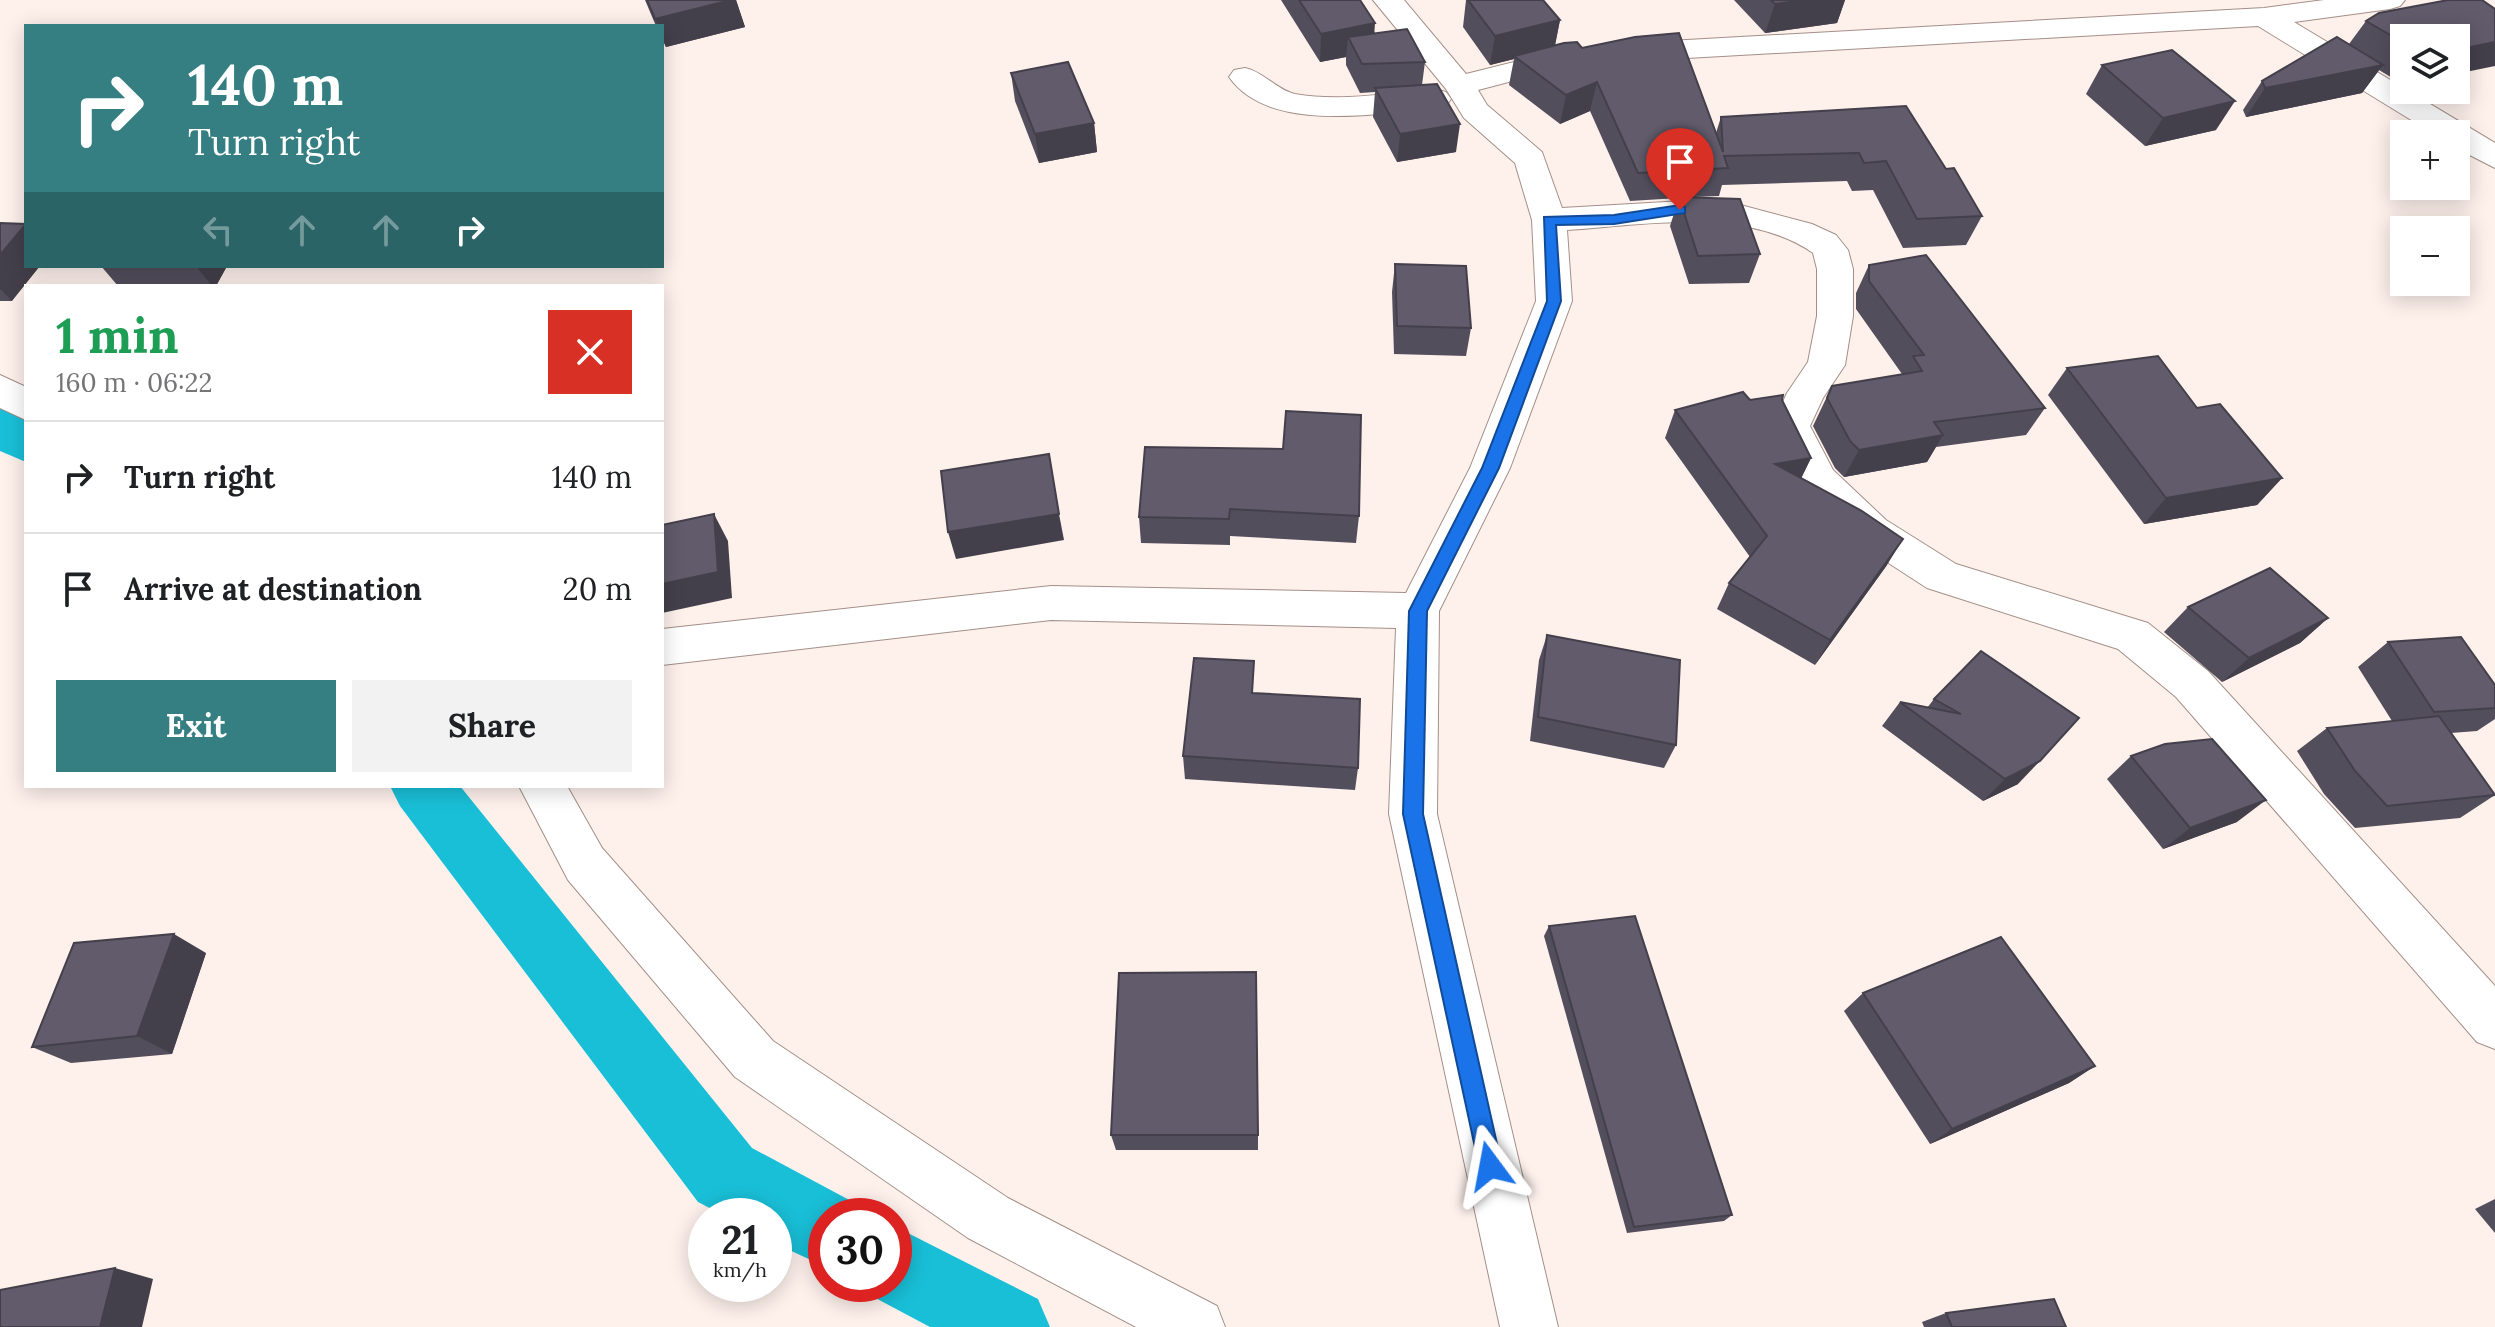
<!DOCTYPE html>
<html lang="en">
<head>
<meta charset="utf-8">
<style>
	:root { --surface:#fff; --page:#f2f2f2; --text:#202124; --muted:#757577; --line:#e0e0e0; --accent:#357e81 }
	body { margin:0; font-family:Lora,serif; background:var(--page); color:var(--text); height:100vh; display:flex; flex-direction:column; font-size:30px; white-space:nowrap }
	* { box-sizing:border-box; margin:0 }
	p { font-size:26px; color:var(--muted) }
	.icon { flex:none; width:44px; height:44px; fill:none; stroke:currentColor; stroke-width:2; stroke-linecap:round; stroke-linejoin:round }
	.map { position:relative; flex:1; overflow:hidden }
	.drawer { position:absolute; left:24px; top:284px; width:640px; height:504px; display:flex; flex-direction:column; background:var(--surface); border-radius:0px; box-shadow:0 4px 20px #0003 }
	.drawer>* { flex:none }
	.banner { position:absolute; left:24px; top:24px; width:640px; height:244px; border-radius:0px; box-shadow:0 4px 20px #0003; background:#357e81; color:#fff; overflow:hidden }
	.controls { position:absolute; left:2390px; top:24px; display:grid; gap:16px }
	.controls a { display:grid; place-items:center; width:80px; height:80px; border-radius:0px; background:var(--surface); box-shadow:0 4px 20px #0003; font-size:40px }
	.speed { position:absolute; left:688px; top:1198px; display:flex; gap:16px; font-size:40px; font-weight:700; text-align:center }
	.speed>* { display:grid; place-content:center; width:104px; height:104px; border-radius:50%; background:var(--surface); box-shadow:0 4px 20px #0003; line-height:1 }
	.speed small { font-size:20px; font-weight:400 }
	.speed .limit { border:12px solid #d22; background:#fff; color:#111 }
	.pin { position:absolute; display:grid; place-items:center; width:68px; height:68px; color:#fff; margin:-82px -34px; border-radius:50% 50% 50% 0; rotate:-45deg; box-shadow:0 0 8px #0007 }
	.pin .icon { rotate:45deg }
	.me { position:absolute; width:88px; margin:-44px; rotate:347deg; stroke-linejoin:round; filter:drop-shadow(0 0 6px #0008) }
	.turn { display:flex; align-items:center; gap:28px; height:168px; padding:0 32px; font-size:36px }
	.turn .icon { width:104px; height:104px; stroke-width:2.5 }
	.turn b { display:block; font-size:56px; line-height:68px }
	.lanes { display:flex; align-items:center; height:76px; padding:0 32px; background:#0003; justify-content:center; gap:40px; direction:ltr }
	.lanes .off { opacity:.35 }
	.round { display:grid; place-items:center; flex:none; width:84px; height:84px; border-radius:0px; background:var(--page) }
	.head { display:flex; align-items:center; justify-content:space-between; height:136px; padding:0 32px }
	h1 { font-size:48px; font-weight:700; line-height:60px; color:#1e9e55 }
	.cta { display:flex; gap:16px; margin-top:auto; padding:16px 32px }
	.cta a { flex:1; height:92px; border-radius:0px; background:var(--accent); color:#fff; font-size:32px; font-weight:700; line-height:92px; text-align:center }
	.cta a+a { background:var(--page); color:var(--text) }
	ul { padding:0; list-style:none }
	li { display:flex; align-items:center; gap:24px; height:112px; padding:0 32px; border-top:2px solid var(--line) }
	li div { flex:1 }
	li b { display:block; font-size:30px }
	li em { font-style:normal }
	.map>svg:first-child { display:block }
	.lines { fill:none; stroke-linecap:round; stroke-linejoin:round }
	.canal { fill:#19bfd7; fill-rule:evenodd }
	.minor-casing { stroke:#a38f87; stroke-width:2 }
	.minor { fill:#fff; fill-rule:evenodd }
	.wall { fill:#534e5c }
	.shaded-wall { fill:#44404b }
	.building { fill:#615b6b; stroke:#44404b; stroke-width:2 }
	.route { fill:#1a73e8; stroke:#114b97; stroke-width:2 }
</style>
</head>
<body>
<div class="map">
<svg width="2495" height="1327" viewBox="0 0 2495 1327">
	<rect width="100%" height="100%" fill="#fef1ec"/>
	<g class="lines">
		<!-- canal -->
		<g class="canal">
			<path d="M0,407L26,417V462L0,451Z"/>
			<path d="M390,786H460L752,1148L853,1202L859,1216H826V1267L774,1243V1216H725L698,1202L400,806Z"/>
			<path d="M894,1226L1038,1299L1050,1327H930L866,1293L863,1284H894Z"/>
		</g>
		<defs>
			<g id="minor">
				<path d="M1373,0H1404L1466,74L1558,51L1669,41L2264,8L2324,0H2405L2400,6L2390,9L2294,22L2495,143V168L2456,148V134H2434L2258,26L1669,59L1558,69L1478,90L1487,105L1542,152L1562,208L1718,199L1812,224L1836,235L1848,250L1853,269V316L1845,365L1823,398L1810,426L1833,470L1886,520L1956,564L2148,623L2208,671L2495,986V1049L2477,1042L2176,697L2118,649L1927,588L1856,542L1804,491L1772,426L1787,393L1808,362L1817,316V269L1813,253C1746,206 1644,225 1567,230L1572,301L1510,468L1439,611L1437,814L1558,1327H1500L1389,814L1396,628L1051,620L662,665V629L1051,586L1406,593L1470,468L1536,301L1532,220L1515,163L1464,118L1446,89Z"/>
				<path d="M1245,68C1264,72 1277,90 1295,94C1341,102 1389,93 1435,89L1446,92L1451,99L1446,106L1435,109C1376,113 1269,134 1229,77L1234,70Z"/>
				<path d="M0,375L26,387V420L0,408Z"/>
				<path d="M519,786H567L602,848L773,1041L1008,1198L1217,1306L1225,1327H1136L968,1238L735,1077L568,880Z"/>
			</g>
		</defs>
		<!-- minor casing -->
		<use href="#minor" class="minor-casing"/>
		<!-- minor -->
		<use href="#minor" class="minor"/>
	</g>
	<!-- wall -->
	<g class="wall">
		<path d="M645,0H736L745,27L666,47L662,39V26H656Z"/>
		<path d="M1281,0H1360L1375,33L1425,62L1422,85L1456,152L1397,162L1373,117L1375,92L1360,93L1346,65V57L1320,62Z"/>
		<path d="M1466,0H1543L1560,20L1555,46L1582,48L1716,133L1721,117L1946,169L1982,216L1966,245L1903,248L1873,190L1852,191L1847,181L1722,185L1719,196L1694,197L1760,254L1749,283L1689,284L1670,226L1679,198L1630,201L1590,111L1560,124L1509,85L1514,59L1490,65L1463,27Z"/>
		<path d="M1734,0H1845L1837,23L1765,33Z"/>
		<path d="M2366,21L2404,38V85L2379,70L2362,93L2246,117L2243,110L2262,81L2349,44Z"/>
		<path d="M2102,65L2216,130L2145,146L2086,94Z"/>
		<path d="M1011,73L1094,123L1097,152L1039,163L1015,101Z"/>
		<path d="M0,223L12,301H0Z"/>
		<path d="M1395,264L1471,328L1466,356L1394,354L1392,292Z"/>
		<path d="M1869,265L2045,408L2026,435L1936,447L1927,462L1844,477L1835,468L1813,426L1832,386L1902,374L1856,309V293Z"/>
		<path d="M101,266H227L216,286H118Z"/>
		<path d="M2067,368L2197,408L2282,478L2257,505L2144,524L2048,395Z"/>
		<path d="M1750,400H1782L1811,458L1801,478L1887,565L1815,665L1717,609L1729,583L1750,557L1665,438L1675,410Z"/>
		<path d="M1145,447L1359,516L1356,543L1230,536V545L1141,543L1139,517Z"/>
		<path d="M2188,607L2328,618L2300,643L2222,682L2164,632Z"/>
		<path d="M1547,635L1676,745L1664,768L1530,741L1539,660Z"/>
		<path d="M2388,642L2495,685V719L2477,731L2451,733L2495,795L2460,818L2355,828L2324,794L2297,751L2327,728L2392,721L2358,667Z"/>
		<path d="M1981,651L2018,784L1983,801L1882,726L1900,702L1927,708L1934,699Z"/>
		<path d="M1254,693L1358,768L1355,790L1185,779L1183,756Z"/>
		<path d="M2131,756L2237,822L2163,849L2107,779Z"/>
		<path d="M1549,926L1732,1215L1724,1221L1627,1233L1544,936Z"/>
		<path d="M206,953L172,1054L71,1063L32,1047Z"/>
		<path d="M1863,993L2095,1066L2069,1083L1930,1144L1844,1011Z"/>
		<path d="M1111,1135H1258V1150H1116Z"/>
		<path d="M2495,1199V1233L2475,1209Z"/>
		<path d="M1946,1313L2066,1327H1924L1922,1322Z"/>
	</g>
	<!-- shaded-wall -->
	<g class="shaded-wall">
		<path d="M731,0H736L745,27L666,47L662,37V26H658L655,19Z"/>
		<path d="M1806,0H1845L1837,23L1765,33L1775,4Z"/>
		<path d="M1560,20L1554,49L1514,56V59L1490,65L1495,36Z"/>
		<path d="M1375,23L1373,52L1348,37L1346,57L1320,62L1321,34Z"/>
		<path d="M2495,42V66L2456,74V50Z"/>
		<path d="M2383,65L2362,93L2246,117L2265,88Z"/>
		<path d="M1597,82L1590,111L1560,124L1566,95Z"/>
		<path d="M2235,101L2216,130L2145,146L2163,118Z"/>
		<path d="M1094,123L1097,152L1039,163L1035,134Z"/>
		<path d="M1460,124L1456,152L1397,162L1400,134Z"/>
		<path d="M26,224V266H40L12,301L0,289V255Z"/>
		<path d="M196,266H227L216,286H212Z"/>
		<path d="M1943,435L1927,462L1844,477L1859,450Z"/>
		<path d="M1811,458L1798,485L1775,464Z"/>
		<path d="M2282,478L2257,505L2144,524L2166,498Z"/>
		<path d="M714,514L728,541L732,598L662,613V584Z"/>
		<path d="M1059,514L1064,540L956,559L948,532Z"/>
		<path d="M1903,539L1887,565L1815,665L1830,640Z"/>
		<path d="M2328,618L2300,643L2222,682L2249,658Z"/>
		<path d="M2040,761L2018,784L1983,801L2005,779Z"/>
		<path d="M2266,800L2237,822L2163,849L2190,828Z"/>
		<path d="M174,934L206,953L172,1054L137,1036Z"/>
		<path d="M2095,1066L2069,1083L1930,1144L1952,1129Z"/>
		<path d="M115,1268L153,1279L142,1327H100Z"/>
	</g>
	<!-- building -->
	<g class="building">
		<path d="M647,0H731L655,19Z"/>
		<path d="M1299,0H1360L1375,23L1321,34Z"/>
		<path d="M1468,0H1543L1560,20L1495,36Z"/>
		<path d="M1771,0H1806L1775,4Z"/>
		<path d="M2448,0H2482L2495,9V42L2456,50V38H2404V43L2366,21L2379,13Z"/>
		<path d="M1407,29L1425,62L1362,64L1348,37Z"/>
		<path d="M1679,33L1723,152L1721,117L1906,106L1946,169L1954,168L1982,216L1917,219L1886,161L1864,163L1859,153L1724,156L1728,168L1638,173L1597,82L1566,95L1514,56L1564,43L1577,42L1582,48L1635,37Z"/>
		<path d="M2337,37L2383,65L2265,88L2262,81Z"/>
		<path d="M2172,50L2235,101L2163,118L2102,65Z"/>
		<path d="M1068,62L1094,123L1035,134L1011,73Z"/>
		<path d="M1437,84L1460,124L1400,134L1375,88Z"/>
		<path d="M1679,197L1740,199L1760,254L1698,256Z"/>
		<path d="M0,223L26,224L0,255Z"/>
		<path d="M1926,255L2045,408L1934,422L1943,435L1859,450L1850,441L1827,398L1832,386L1922,371L1913,356L1924,355L1869,281V265Z"/>
		<path d="M1395,264L1466,266L1471,328L1397,326Z"/>
		<path d="M2158,356L2197,408L2220,404L2282,478L2166,498L2067,368Z"/>
		<path d="M1743,392L1750,400L1783,395L1782,400L1811,458L1775,464L1862,511L1903,539L1830,640L1729,583L1767,536L1675,410Z"/>
		<path d="M1286,411L1361,415L1359,516L1230,509L1229,519L1139,517L1145,447L1283,449Z"/>
		<path d="M1049,454L1059,514L948,532L941,471Z"/>
		<path d="M714,514L718,572L662,584V525Z"/>
		<path d="M2270,568L2328,618L2249,658L2188,607Z"/>
		<path d="M1547,635L1680,660L1676,745L1538,717Z"/>
		<path d="M2461,637L2495,685V708L2434,712L2388,642Z"/>
		<path d="M1981,651L2079,718L2040,761L2005,779L1900,702L1961,714L1934,699Z"/>
		<path d="M1194,658L1254,661L1252,693L1360,699L1358,768L1183,756Z"/>
		<path d="M2439,716L2495,795L2387,806L2355,771L2327,728Z"/>
		<path d="M2212,739L2266,800L2190,828L2131,756L2165,744Z"/>
		<path d="M1635,916L1732,1215L1634,1227L1549,926Z"/>
		<path d="M174,934L137,1036L32,1047L74,943Z"/>
		<path d="M2001,937L2095,1066L1952,1129L1863,993Z"/>
		<path d="M1256,972L1258,1135H1111L1119,973Z"/>
		<path d="M115,1268L100,1327H0V1290Z"/>
		<path d="M2054,1299L2066,1327H1952L1946,1313Z"/>
	</g>
	<!-- route -->
	<path class="route" d="M1680,205L1685,207V213L1614,224L1556,225L1561,301L1499,468L1427,611L1423,814L1502,1166L1498,1174L1490,1177L1482,1174L1479,1166L1403,814L1409,611L1482,468L1547,301L1544,217L1614,215Z"/>
</svg>
<div class="controls">
<a><svg class="icon" aria-label="layers" viewBox="0 0 24 24"><path d="M12 4l9 5-9 5-9-5zM3 14l9 5 9-5"/></svg></a>
<a>+</a>
<a>−</a>
</div>
<div class="speed"><div>21<small>km/h</small></div><div class="limit">30</div></div>
<div class="pin" style="left:1680px;top:210px;background:#d93025"><svg class="icon" aria-label="arrive" viewBox="0 0 24 24"><path d="M6 21V4h12l-3 4 3 4H6"/></svg></div>
<svg class="me" style="left:1490px;top:1166px" viewBox="-20 -20 40 40"><path d="M0-17L14 15 0 8-14 15z" fill="#1a73e8" stroke="#fff" stroke-width="4"/></svg>
<div class="banner">
<div class="turn"><svg class="icon" aria-label="right" viewBox="0 0 24 24"><path d="M7 20v-9h11M14 6l5 5-5 5"/></svg><div><b>140 m</b>Turn right</div></div>
<div class="lanes"><svg class="icon off" aria-label="left" viewBox="0 0 24 24"><path d="M17 20v-9H6M10 6l-5 5 5 5"/></svg><svg class="icon off" aria-label="ahead" viewBox="0 0 24 24"><path d="M12 20V5M6 11l6-6 6 6"/></svg><svg class="icon off" aria-label="ahead" viewBox="0 0 24 24"><path d="M12 20V5M6 11l6-6 6 6"/></svg><svg class="icon" aria-label="right" viewBox="0 0 24 24"><path d="M7 20v-9h11M14 6l5 5-5 5"/></svg></div>
</div>
<section class="drawer">
<div class="head"><div><h1>1 min</h1><p>160 m · 06:22</p></div><a class="round" style="background:#d93025;color:#fff"><svg class="icon" aria-label="close" viewBox="0 0 24 24"><path d="M6 6l12 12M18 6L6 18"/></svg></a></div>
<ul>
<li><svg class="icon" aria-label="right" viewBox="0 0 24 24"><path d="M7 20v-9h11M14 6l5 5-5 5"/></svg><div><b>Turn right</b></div><em>140 m</em></li>
<li><svg class="icon" aria-label="arrive" viewBox="0 0 24 24"><path d="M6 21V4h12l-3 4 3 4H6"/></svg><div><b>Arrive at destination</b></div><em>20 m</em></li>
</ul>
<div class="cta"><a>Exit</a><a>Share</a></div>
</section>
</div>
</body>
</html>
